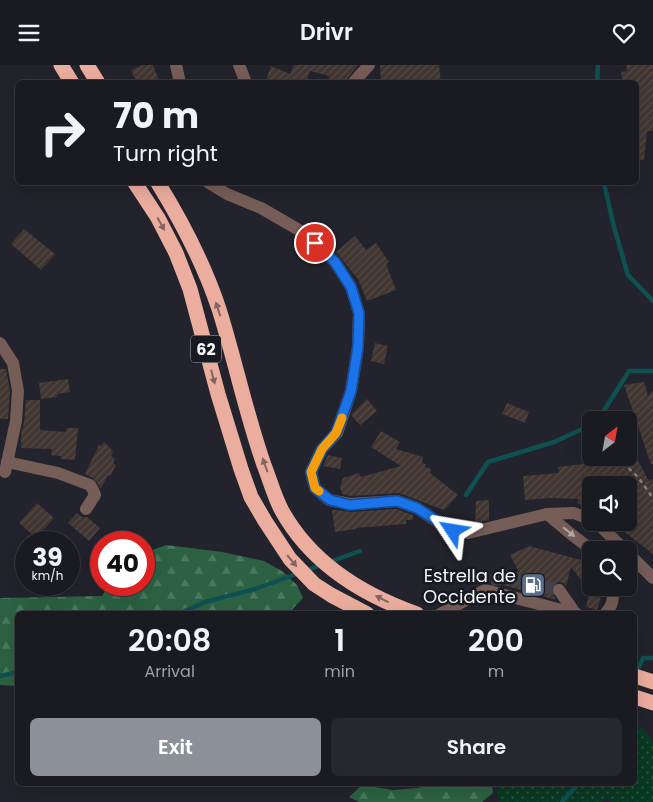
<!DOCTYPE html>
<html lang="en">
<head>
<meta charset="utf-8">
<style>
	:root { --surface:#1a1a21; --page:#27272e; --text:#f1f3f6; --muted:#9fa1a5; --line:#38383f; --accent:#8c9099 }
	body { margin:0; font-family:Poppins,sans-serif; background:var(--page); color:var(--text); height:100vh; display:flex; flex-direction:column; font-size:19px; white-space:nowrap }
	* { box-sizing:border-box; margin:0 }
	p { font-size:16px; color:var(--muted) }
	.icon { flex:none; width:28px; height:28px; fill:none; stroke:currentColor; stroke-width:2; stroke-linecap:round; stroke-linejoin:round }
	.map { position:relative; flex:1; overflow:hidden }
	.sheet { position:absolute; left:15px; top:546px; width:622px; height:175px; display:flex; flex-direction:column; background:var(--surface); border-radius:8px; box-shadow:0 5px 20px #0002,0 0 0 1px var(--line) }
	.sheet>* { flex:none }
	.banner { position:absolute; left:15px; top:15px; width:624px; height:105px; border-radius:8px; box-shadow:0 5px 20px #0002,0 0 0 1px var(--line); background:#1a1a21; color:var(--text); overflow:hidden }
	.needle { width:32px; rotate:31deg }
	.tools { position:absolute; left:582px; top:346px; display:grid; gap:10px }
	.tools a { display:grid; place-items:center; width:55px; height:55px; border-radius:8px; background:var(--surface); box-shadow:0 5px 20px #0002,0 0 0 1px var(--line); font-size:25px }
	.speed { position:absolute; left:15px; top:466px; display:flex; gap:10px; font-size:25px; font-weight:700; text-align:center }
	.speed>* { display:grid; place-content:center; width:65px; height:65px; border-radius:50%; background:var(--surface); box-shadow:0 5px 20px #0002,0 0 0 1px var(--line); line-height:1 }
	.speed small { font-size:12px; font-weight:400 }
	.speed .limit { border:8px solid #d22; background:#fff; color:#111 }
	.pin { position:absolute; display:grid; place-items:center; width:42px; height:42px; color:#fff; margin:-21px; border:2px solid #fff; border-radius:50%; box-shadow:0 1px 5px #0007 }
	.me { position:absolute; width:55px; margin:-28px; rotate:303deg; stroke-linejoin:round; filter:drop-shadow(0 0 4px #0008) }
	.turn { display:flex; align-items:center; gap:18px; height:105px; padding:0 15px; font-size:22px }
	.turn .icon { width:65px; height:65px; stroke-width:2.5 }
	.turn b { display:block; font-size:35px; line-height:42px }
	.eta { display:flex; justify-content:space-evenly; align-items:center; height:85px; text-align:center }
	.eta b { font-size:30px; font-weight:600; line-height:35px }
	.action { display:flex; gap:10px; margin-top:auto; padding:10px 15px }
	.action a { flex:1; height:58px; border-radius:8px; background:var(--accent); color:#fff; font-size:20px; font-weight:600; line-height:58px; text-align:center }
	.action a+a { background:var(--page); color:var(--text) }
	header { display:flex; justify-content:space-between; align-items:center; height:65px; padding:0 15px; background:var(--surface); font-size:22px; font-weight:600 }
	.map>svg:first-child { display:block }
	.grass { fill:url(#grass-dots) }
	.forest { fill:url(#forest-firs) }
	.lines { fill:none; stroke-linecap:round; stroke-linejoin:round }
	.stream { stroke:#0f5051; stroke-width:4.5 }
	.building { fill:url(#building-hatch) }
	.minor-tunnel { stroke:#41424b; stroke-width:12; stroke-dasharray:12 6; stroke-linecap:butt }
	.path { stroke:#808189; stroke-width:2.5; stroke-dasharray:4 4; stroke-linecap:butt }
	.minor { stroke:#775d57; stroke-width:12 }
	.highway { stroke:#ebad9e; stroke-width:15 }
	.oneway { fill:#826460 }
	.oneway2 { fill:#b5a9a9 }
	.route-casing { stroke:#114b97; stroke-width:12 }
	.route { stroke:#1a73e8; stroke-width:9 }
	.slow { stroke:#f59e0b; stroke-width:9 }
	.labels { text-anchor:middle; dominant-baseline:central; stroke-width:5; stroke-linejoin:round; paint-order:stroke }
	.shield { fill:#181a22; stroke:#b1b3ba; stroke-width:1 }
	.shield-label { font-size:16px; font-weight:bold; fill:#f3f5fb }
	.poi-label { font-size:18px; fill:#f3f5fb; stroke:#181a22; text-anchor:end }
</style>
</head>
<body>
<header><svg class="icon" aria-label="menu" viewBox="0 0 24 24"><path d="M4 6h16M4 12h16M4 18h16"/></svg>Drivr<svg class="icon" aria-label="heart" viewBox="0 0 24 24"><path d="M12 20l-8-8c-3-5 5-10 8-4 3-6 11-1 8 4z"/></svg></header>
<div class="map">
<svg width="653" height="737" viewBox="0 0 653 737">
	<defs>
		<pattern id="grass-dots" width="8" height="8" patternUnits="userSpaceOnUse" patternTransform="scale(1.25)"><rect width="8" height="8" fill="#0a3922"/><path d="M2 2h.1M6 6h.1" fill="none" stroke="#2e5643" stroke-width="1.8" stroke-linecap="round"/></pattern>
		<pattern id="forest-firs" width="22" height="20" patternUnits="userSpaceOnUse" patternTransform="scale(1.25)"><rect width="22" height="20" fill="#2c6243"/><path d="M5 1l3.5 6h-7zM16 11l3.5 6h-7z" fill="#4b795f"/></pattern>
		<pattern id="building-hatch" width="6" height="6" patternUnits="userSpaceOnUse" patternTransform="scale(1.25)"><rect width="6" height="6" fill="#413632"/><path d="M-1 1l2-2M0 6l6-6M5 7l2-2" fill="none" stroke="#544a46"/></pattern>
	</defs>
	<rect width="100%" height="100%" fill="#22232c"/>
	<!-- grass -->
	<path class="grass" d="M635,659L642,663L653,676V737H612L606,734L602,737H499L497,719H635Z"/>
	<!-- forest -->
	<g class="forest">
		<path d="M166,480L222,487L264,496L282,506L297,520L303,533L288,549H18L17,621L0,620V533L102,531L109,520H144V488Z"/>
		<path d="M435,719H492L493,728L482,737H359L349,732L362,720L393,725L417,723Z"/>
	</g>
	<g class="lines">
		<!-- stream -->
		<g class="stream">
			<path d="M597,18L598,0"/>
			<path d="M604,118L614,162L628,210L653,236"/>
			<path d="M598,355L629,306H653"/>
			<path d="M466,430L488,397L554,377L591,360"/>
			<path d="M178,549L205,537L255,524L360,486"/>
			<path d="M636,608L643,593H653"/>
			<path d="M0,611L18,607"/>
			<path d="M562,737L578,719"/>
		</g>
	</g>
	<!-- building -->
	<g class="building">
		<path d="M143,0H153L160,18H137L131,5Z"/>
		<path d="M294,0H358L346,15L341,14V18H328L329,11L310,6L307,15H304L309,18H265L271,1L290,9Z"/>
		<path d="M380,0H439L441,18H381Z"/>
		<path d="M626,0H653V66H647L644,95L636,94V18H623L621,7L627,6Z"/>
		<path d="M24,164L55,189L41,205L11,179Z"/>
		<path d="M355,171L366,185L376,178L389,197L386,199L396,225L367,236L358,214L336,187Z"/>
		<path d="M375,278L388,281L384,299L371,296Z"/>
		<path d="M0,304H6L10,326L8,354H0Z"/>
		<path d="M68,314L70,327L57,329V332L41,334L39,318Z"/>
		<path d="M644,317L648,331L653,325V399H651L624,320Z"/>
		<path d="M367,334L377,346L360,360L351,350Z"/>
		<path d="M26,335H40V365L66,367V363H78L75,395L61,394V391L51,390L52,384L21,383V370L24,357Z"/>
		<path d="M507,338L529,347L525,358L502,349Z"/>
		<path d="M381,366L400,377L396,384L423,392L422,398L426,399L425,402L431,404L430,408L458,430L444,445L399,428L351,431L342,429L340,422L343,413L359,408L361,412L401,401L371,382Z"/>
		<path d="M104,377L113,386L111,391L115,394L113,398L116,400L110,411L108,410L101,423L93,413L85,409L99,380L101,381Z"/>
		<path d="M328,390L342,393L340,404L323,401Z"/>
		<path d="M592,392H636L649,416L653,414V489L613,458H629V420H591V444L577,438L579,434L550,433L525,435L523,411L559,408L558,402L592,398Z"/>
		<path d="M489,435V455L475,458L476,436Z"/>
		<path d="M37,438L54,453L36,473L19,458Z"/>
		<path d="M396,444L413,450V455H406V459L356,463V464L335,467L332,445H337L351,447Z"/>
		<path d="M77,448L82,452H87L100,463L89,476L68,458Z"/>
		<path d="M529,481L581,495L591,508V528L571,502L566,521L563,518L559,517L555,518L552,522L551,526L556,535L500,519L504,504L519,507L510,490Z"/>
		<path d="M589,530L601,533L597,545L586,542Z"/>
	</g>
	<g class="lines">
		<!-- minor-tunnel -->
		<path class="minor-tunnel" d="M491,515L510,513L559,525"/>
		<!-- path -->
		<path class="path" d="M617,392L638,412L653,433"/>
		<!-- minor -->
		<g class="minor">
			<path d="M176,0L180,18"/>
			<path d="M239,0L246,18"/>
			<path d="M353,18L369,0"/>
			<path d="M209,118L227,129L261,143L306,169L335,197L351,222L359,248L358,282L351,326L337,368L322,384L311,407L315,423L329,435L350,439L397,436L417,443L453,467L468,468L547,449L574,448L591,455"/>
			<path d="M0,278L13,298L18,326L16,356L5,407"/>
			<path d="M7,397L58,408L90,420L93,425L95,430L86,444"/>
			<path d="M547,449L571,469L588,482L591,486"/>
			<path d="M597,458L625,485"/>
			<path d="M629,489L653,513"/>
			<path d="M559,525L575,548"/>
			<path d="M440,549L485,525L577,549"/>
			<path d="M605,549C613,540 614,534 612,522"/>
		</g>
		<!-- highway -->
		<g class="highway">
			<path d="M61,0L72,18"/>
			<path d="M87,0L98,18"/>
			<path d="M135,118L158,153L176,188L190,224L218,329L241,404L251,432L265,456L290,494L314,519L331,530L367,549"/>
			<path d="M158,118C182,157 204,199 219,244C235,295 246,349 264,400C270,415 274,431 282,446C311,498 363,530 417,549"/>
			<path d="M635,611L653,617"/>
			<path d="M635,632L653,638"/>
		</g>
	</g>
	<!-- one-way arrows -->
	<defs><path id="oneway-solid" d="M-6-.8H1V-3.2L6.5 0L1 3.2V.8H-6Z" transform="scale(1.25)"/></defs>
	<g class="oneway">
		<use href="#oneway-solid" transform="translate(161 159) rotate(61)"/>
		<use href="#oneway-solid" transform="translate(218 244) rotate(-108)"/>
		<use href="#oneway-solid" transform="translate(213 312) rotate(75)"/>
		<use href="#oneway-solid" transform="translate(265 400) rotate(-110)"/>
		<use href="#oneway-solid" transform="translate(292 496) rotate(50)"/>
		<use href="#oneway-solid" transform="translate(382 534) rotate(-153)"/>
	</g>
	<use class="oneway2" href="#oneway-solid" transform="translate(569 467) rotate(39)"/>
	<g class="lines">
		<defs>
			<path id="route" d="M315,178L335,197L351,222L359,248L358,282L351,326L336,368L322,384L311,407L315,423L330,435L350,440L397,436L417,443L453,466"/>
		</defs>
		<!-- route casing -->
		<use href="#route" class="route-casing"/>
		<!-- route -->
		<use href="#route" class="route"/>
		<!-- slow -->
		<path class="slow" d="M319,426L315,423L311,407L322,384L336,368L342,353"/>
	</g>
	<!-- icons -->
	<defs>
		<symbol id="fuel-square" viewBox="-11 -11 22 22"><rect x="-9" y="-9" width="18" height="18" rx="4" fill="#5c6f8a" stroke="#181a22"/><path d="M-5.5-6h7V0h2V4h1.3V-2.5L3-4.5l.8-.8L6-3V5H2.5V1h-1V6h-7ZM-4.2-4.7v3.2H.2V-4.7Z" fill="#fff"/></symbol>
	</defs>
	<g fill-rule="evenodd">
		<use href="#fuel-square" x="519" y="506" width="28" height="28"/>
	</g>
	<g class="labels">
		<!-- shield labels -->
		<rect class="shield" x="191" y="270.5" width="30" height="27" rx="4"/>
		<g class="shield-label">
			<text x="206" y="284">62</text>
		</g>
		<!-- poi labels -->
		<g class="poi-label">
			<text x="516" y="510">Estrella de<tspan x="516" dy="21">Occidente</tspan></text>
		</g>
	</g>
</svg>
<div class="tools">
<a><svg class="needle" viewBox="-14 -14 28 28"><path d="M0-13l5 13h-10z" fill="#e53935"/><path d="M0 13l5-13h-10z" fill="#9fa1a5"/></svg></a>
<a><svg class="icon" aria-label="sound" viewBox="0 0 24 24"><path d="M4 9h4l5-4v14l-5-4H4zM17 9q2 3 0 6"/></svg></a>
<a><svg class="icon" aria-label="search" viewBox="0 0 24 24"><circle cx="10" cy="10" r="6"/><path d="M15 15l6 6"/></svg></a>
</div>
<div class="speed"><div>39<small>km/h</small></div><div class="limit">40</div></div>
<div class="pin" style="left:315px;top:178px;background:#d93025"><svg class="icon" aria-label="arrive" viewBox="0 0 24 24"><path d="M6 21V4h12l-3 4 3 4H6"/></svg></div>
<svg class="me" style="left:453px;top:466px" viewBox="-20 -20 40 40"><path d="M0-17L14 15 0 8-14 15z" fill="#1a73e8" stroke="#fff" stroke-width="4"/></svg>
<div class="banner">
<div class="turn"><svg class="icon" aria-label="right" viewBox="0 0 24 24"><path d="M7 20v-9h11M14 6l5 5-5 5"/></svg><div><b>70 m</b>Turn right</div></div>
</div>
<section class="sheet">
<div class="eta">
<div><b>20:08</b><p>Arrival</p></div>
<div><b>1</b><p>min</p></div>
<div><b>200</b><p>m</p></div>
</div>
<div class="action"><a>Exit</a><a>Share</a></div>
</section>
</div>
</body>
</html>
